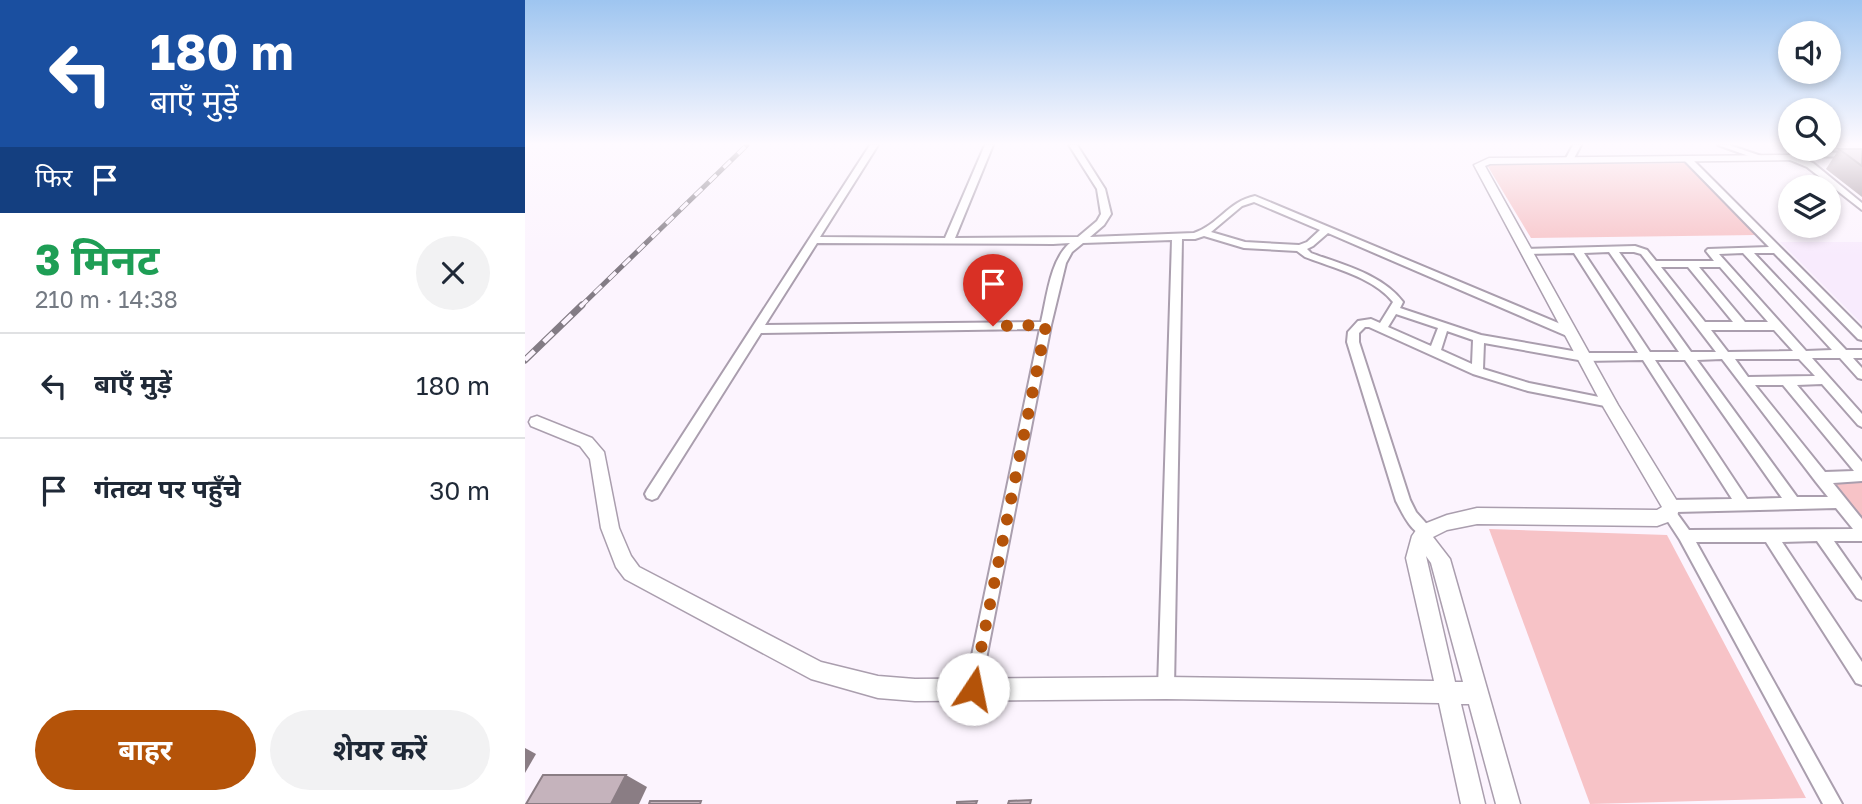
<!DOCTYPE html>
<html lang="hi">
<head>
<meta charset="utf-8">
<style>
	:root { --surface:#fff; --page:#f2f2f3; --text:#1f2937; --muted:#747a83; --line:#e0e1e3; --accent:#b45309 }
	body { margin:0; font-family:"Golos Text","Noto Sans Devanagari",sans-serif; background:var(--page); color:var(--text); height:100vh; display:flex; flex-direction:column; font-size:26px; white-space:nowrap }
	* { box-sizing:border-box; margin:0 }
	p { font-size:23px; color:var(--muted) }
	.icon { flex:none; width:38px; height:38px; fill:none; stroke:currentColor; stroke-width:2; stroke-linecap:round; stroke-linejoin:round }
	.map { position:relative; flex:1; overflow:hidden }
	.panel { display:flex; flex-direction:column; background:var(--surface); width:525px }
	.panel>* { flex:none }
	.guide { background:#1a4fa0; color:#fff; overflow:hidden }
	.buttons { position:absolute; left:1253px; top:21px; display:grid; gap:14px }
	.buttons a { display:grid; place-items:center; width:63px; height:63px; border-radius:50%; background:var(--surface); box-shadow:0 4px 10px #0003; font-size:35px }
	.pin { position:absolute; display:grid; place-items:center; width:60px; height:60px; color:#fff; margin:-72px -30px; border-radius:50% 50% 50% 0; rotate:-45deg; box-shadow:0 0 7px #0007 }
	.pin .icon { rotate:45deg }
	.me { position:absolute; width:77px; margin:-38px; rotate:11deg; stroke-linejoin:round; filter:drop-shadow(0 0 5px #0008) }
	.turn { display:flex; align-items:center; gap:24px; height:147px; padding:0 35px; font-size:32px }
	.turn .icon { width:91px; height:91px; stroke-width:2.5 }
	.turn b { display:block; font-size:49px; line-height:60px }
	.then { display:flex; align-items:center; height:66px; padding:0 35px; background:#0003; gap:14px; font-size:26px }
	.round { display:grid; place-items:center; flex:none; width:74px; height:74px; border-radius:37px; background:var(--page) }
	.headline { display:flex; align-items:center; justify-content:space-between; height:119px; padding:0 35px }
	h1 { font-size:42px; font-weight:700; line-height:52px; color:#1e9e55 }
	.button { display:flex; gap:14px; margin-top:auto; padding:14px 35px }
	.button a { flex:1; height:80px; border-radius:42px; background:var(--accent); color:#fff; font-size:28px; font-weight:700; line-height:80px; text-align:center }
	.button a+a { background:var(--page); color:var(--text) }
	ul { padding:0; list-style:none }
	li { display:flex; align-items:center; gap:21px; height:105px; padding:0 35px; border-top:2px solid var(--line) }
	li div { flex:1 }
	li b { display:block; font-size:26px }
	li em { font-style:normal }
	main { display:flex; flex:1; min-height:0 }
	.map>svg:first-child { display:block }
	.built { fill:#f8ebfd }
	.green { fill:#f7c3c7 }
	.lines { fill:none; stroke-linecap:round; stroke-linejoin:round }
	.minor-casing { stroke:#aa9eae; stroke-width:4 }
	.tertiary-casing { stroke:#aa9eae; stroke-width:3 }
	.minor { fill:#fff; fill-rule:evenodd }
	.tertiary { fill:#fff; fill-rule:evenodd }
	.rail-far1-casing { stroke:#837c85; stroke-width:5 }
	.rail-casing { stroke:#837c85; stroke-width:7 }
	.rail-far1 { stroke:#fcf4fe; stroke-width:3.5; stroke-dasharray:10; stroke-linecap:butt }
	.rail { stroke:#fcf4fe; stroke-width:4.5; stroke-dasharray:13; stroke-linecap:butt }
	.wall { fill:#a99aa2 }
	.shaded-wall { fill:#8a7d84 }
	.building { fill:#c5b3bc; stroke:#8a7d84; stroke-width:2 }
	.route { stroke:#b45309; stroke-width:12; stroke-dasharray:0 21.6 }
</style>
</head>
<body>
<main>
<section class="panel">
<div class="guide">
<div class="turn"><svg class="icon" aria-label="left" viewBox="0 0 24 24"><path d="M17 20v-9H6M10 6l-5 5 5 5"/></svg><div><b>180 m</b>बाएँ मुड़ें</div></div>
<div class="then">फिर<svg class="icon" aria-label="arrive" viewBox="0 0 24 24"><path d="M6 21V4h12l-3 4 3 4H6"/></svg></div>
</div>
<div class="headline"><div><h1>3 मिनट</h1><p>210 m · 14:38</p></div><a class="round"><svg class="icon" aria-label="close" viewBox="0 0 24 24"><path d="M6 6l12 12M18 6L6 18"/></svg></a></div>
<ul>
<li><svg class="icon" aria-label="left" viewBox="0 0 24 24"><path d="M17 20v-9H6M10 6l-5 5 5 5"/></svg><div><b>बाएँ मुड़ें</b></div><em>180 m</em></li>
<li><svg class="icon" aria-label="arrive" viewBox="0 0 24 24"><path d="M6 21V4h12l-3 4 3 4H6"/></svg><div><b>गंतव्य पर पहुँचे</b></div><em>30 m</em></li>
</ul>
<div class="button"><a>बाहर</a><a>शेयर करें</a></div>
</section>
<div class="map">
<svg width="1337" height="804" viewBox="0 0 1337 804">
	<rect width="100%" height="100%" fill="#fcf4fe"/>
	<!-- built -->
	<path class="built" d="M1255,242H1337V324Z"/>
	<!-- green -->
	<g class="green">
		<path d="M1160,163L1232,235L1006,238L962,165Z"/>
		<path d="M1306,480H1337V520Z"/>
		<path d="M964,529L1142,535L1281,798L1065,804Z"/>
	</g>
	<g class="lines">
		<defs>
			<g id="minor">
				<path d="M345,145H353L295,237L420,238L460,145H468L430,238L553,237L572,221L576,214L572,189L544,145H552L580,189L586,214L579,225L565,237L669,233C693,225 704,201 730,196L1050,330L1052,333L1050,336H1042L803,233L788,246L782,249L786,253C818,265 857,274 878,302L875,308L956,335L1059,353H1113L1049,253L1001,254L998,253V249L1110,246L1122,250L1131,261H1189L1181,251L1183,249L1244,247L1158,159L1165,157L1337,329V340L1333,339L1249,253H1229L1321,350H1337V358H1328L1337,368V379L1333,378L1315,358H1287L1337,414V427L1333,425L1297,384L1272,385L1337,462V481L1308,483L1337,519V541H1309L1337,581V600L1332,598L1292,541L1257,542L1337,662V685L1331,683L1241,542H1171L1317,804H1298L1155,540L1138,514L1141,510L1139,506L1141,502L1146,500L1207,499L1118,360L1059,361L959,343L958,369L1004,383L1089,400L1091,403L1085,407L1003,391L948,374L844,327H840L834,333V342L885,500L891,512L908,531L906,535C889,540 878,514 871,501L822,342L823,332L833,321L846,319L855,323L868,302C848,277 808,268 780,257L772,251L719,248L679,236L670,239H657L649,688L647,694L641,696L635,694L633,688L647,240L558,243L547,252L541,263L526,325L454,695L448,697L442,695L440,689L515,329L236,333L132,498L127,500L122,498L120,494L122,490ZM729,202L795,230L782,242L774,245L720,242L686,232L717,206ZM292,243L528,244L545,243C525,260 522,297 516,322L240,325ZM1084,252L1154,352H1125L1059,253ZM1094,252H1109L1116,254L1191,352H1166ZM1218,253L1307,350L1281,351L1194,254ZM1136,267H1163L1208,322H1180ZM1174,267H1195L1243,322H1220ZM871,314L913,328L906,346L863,327ZM1186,330H1249L1268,351L1203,352ZM922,331L948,340L947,364L916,350ZM1197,359L1291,482L1303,497H1272L1172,360ZM1210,359H1274L1290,376L1223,377ZM1130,360H1160L1257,498L1222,499ZM1230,385H1258L1329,471L1300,472ZM1311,508L1328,529L1164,530L1151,512Z"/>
				<path d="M1048,145H1056L1047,162H1041L1040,160Z"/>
				<path d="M1193,145H1204L1242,158L1235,160Z"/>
				<path d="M1268,152L1337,153V157L1271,156L1288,163L1337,203V210L1282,167L1265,160L1264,158L1268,156Z"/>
			</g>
			<path id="tertiary" d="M1264,147L1273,149L1276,154L1272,160L965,164L960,166L1093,405L1155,506L1151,519L1132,526L952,524L922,530L908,537L925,559L995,804H971L944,704H936L960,804H936L914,703L641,699L390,701L353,698L286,679L100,579L91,567L76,528L65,459L55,446L6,426L4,422L6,418L12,416L67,438L79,452L94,528L106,556L114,567L296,662L353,676L390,679L641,677L909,681L881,558L887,536L894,526L922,515L952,508L1132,510L1137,507L1079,408L949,165L964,158L1265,155ZM901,556L906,563L938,682H930Z"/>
		</defs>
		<!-- minor casing -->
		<use href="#minor" class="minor-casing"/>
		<!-- tertiary casing -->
		<use href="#tertiary" class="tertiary-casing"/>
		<!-- minor -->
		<use href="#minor" class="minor"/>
		<!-- tertiary -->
		<use href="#tertiary" class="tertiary"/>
		<defs>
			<path id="rail-far1" d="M55,307L222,145"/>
			<path id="rail" d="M0,360L57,305"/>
		</defs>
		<!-- rail-far1 casing -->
		<use href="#rail-far1" class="rail-far1-casing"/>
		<!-- rail casing -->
		<use href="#rail" class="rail-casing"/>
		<!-- rail-far1 -->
		<use href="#rail-far1" class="rail-far1"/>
		<!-- rail -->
		<use href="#rail" class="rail"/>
	</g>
	<!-- wall -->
	<path class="wall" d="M1314,149H1337V197L1301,169Z"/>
	<!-- shaded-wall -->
	<g class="shaded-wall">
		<path d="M0,748L11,754L0,773Z"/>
		<path d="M101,775L122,787L114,804H86Z"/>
	</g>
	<!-- building -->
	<g class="building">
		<path d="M1314,149H1337V166Z"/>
		<path d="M18,775H101L86,804H1Z"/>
		<path d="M506,800L505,804H483L484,801Z"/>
		<path d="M125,801H176L175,804H124Z"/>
		<path d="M452,801L451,804H432V802Z"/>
	</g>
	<!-- sky -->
	<linearGradient id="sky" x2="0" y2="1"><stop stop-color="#9ec5f0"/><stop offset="0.56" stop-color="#fefaff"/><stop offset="1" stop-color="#fefaff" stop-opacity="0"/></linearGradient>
	<rect width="1337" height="257" fill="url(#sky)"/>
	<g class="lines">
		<!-- route -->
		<path class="route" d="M448,689L521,325L468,326"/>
	</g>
</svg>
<div class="buttons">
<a><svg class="icon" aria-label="sound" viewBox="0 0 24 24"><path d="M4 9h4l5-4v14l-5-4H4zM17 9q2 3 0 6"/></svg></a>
<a><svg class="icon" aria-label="search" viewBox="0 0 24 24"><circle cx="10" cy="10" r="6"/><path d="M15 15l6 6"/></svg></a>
<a><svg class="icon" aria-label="layers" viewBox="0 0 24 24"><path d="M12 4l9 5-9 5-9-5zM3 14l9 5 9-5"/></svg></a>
</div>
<div class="pin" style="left:468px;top:326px;background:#d93025"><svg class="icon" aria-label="arrive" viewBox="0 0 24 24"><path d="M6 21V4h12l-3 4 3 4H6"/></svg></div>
<svg class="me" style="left:448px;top:689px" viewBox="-20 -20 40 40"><circle r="19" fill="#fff"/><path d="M0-13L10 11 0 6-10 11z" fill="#b45309"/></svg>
</div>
</main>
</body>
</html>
